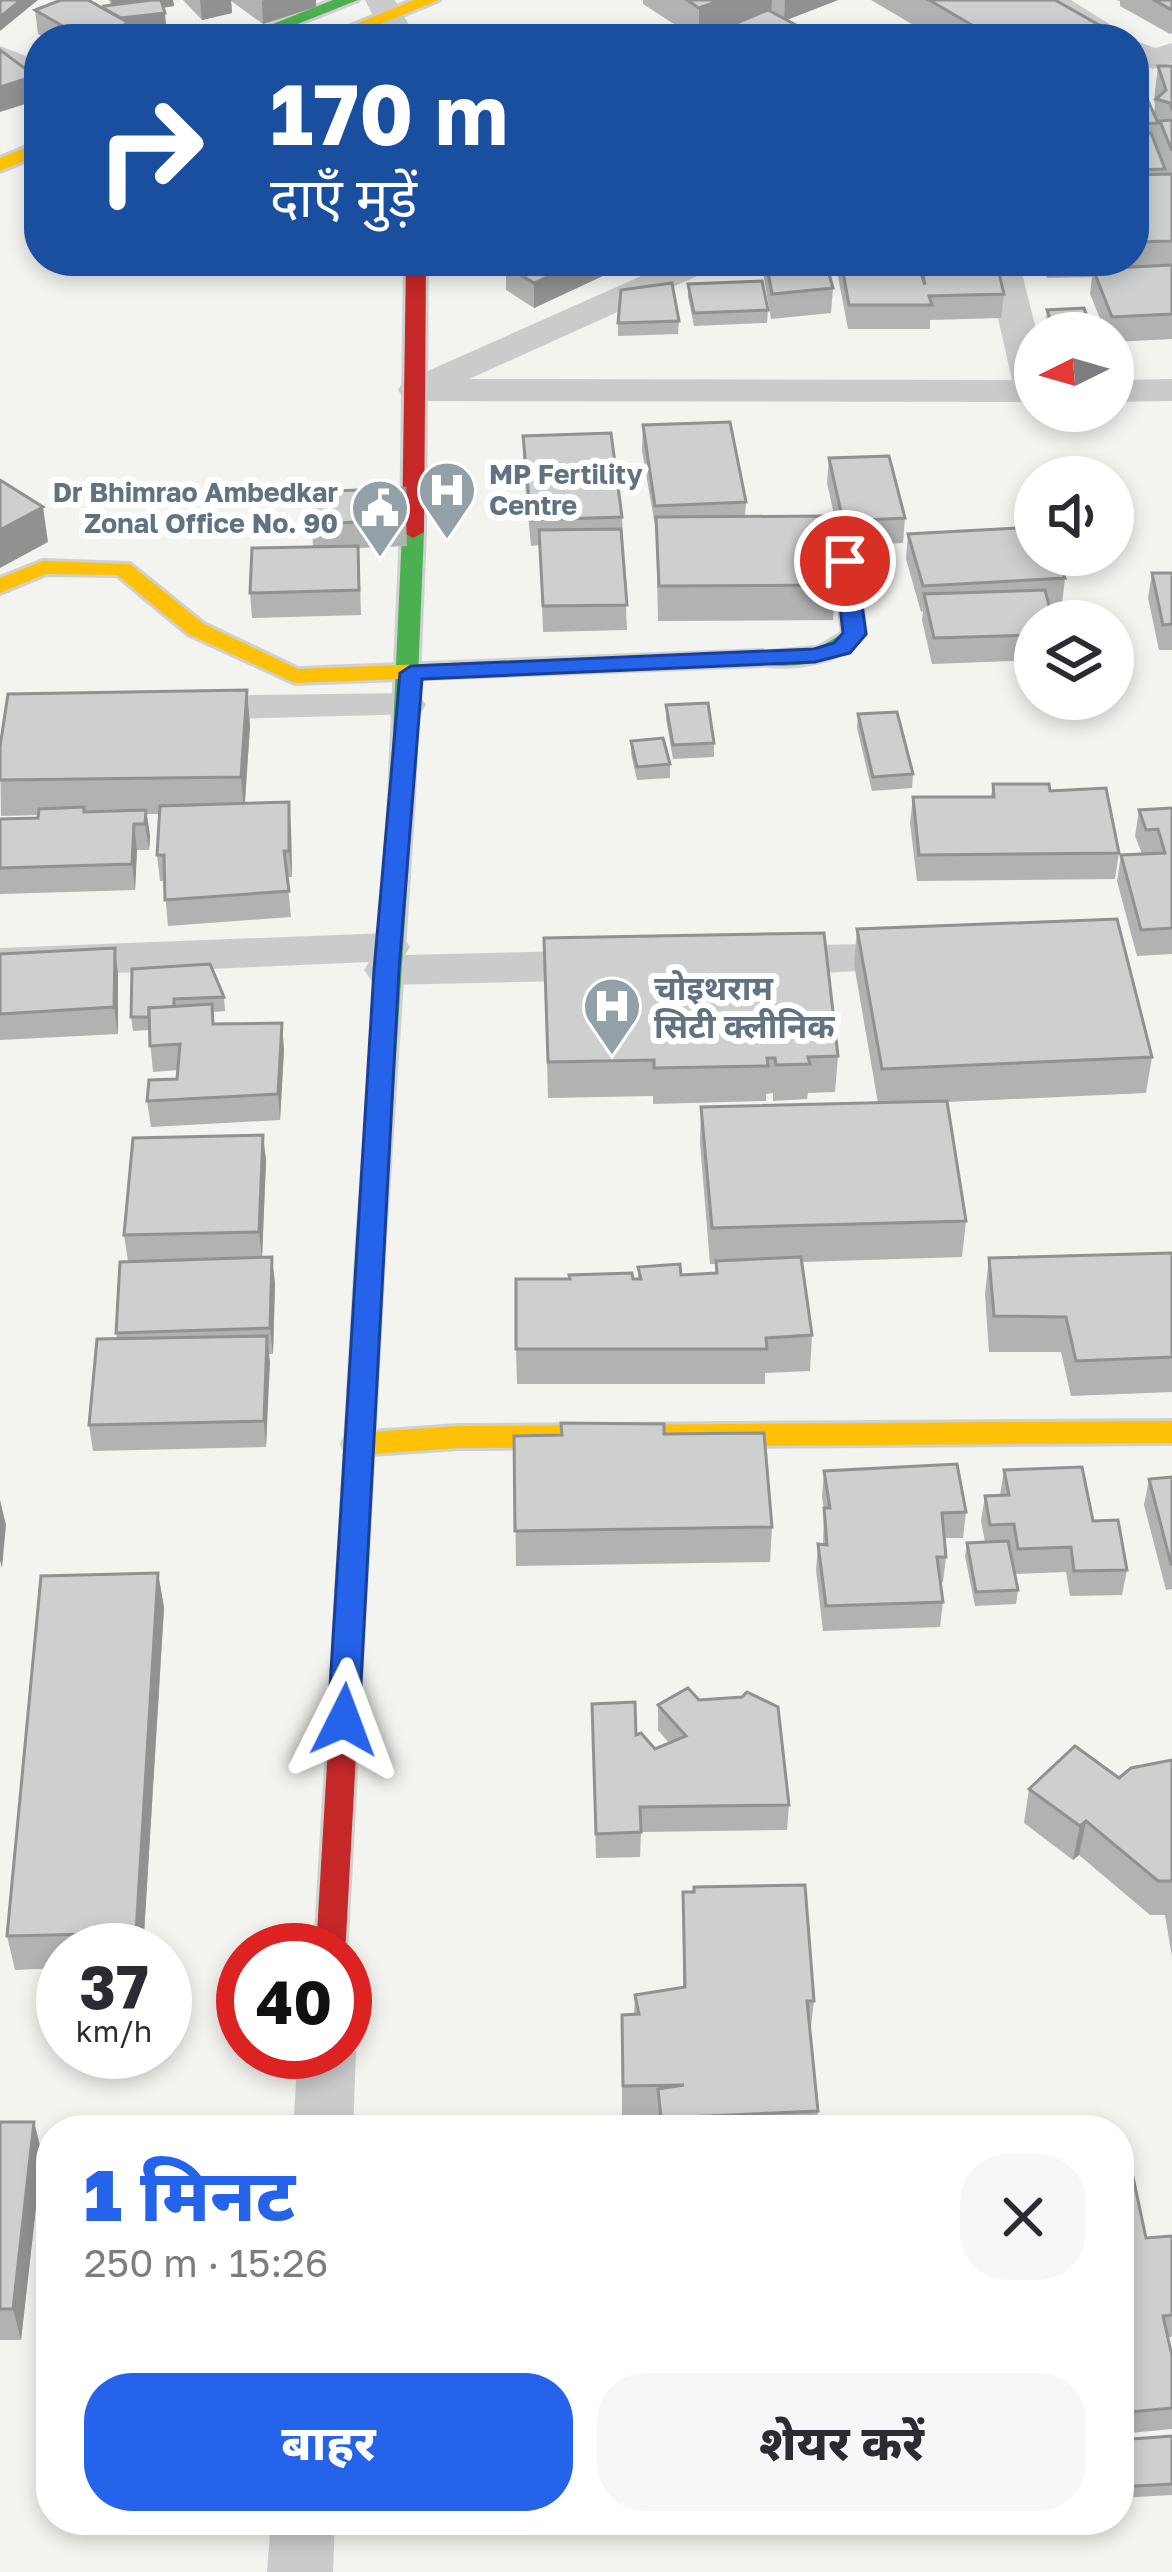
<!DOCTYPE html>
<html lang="hi">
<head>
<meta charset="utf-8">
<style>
	:root { --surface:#fff; --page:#f7f7f7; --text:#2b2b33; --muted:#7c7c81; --accent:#2563eb }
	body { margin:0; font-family:"Golos Text","Noto Sans Devanagari",sans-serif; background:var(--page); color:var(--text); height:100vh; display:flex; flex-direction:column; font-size:45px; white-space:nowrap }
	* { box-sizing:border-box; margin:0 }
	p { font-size:39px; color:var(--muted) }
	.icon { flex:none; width:66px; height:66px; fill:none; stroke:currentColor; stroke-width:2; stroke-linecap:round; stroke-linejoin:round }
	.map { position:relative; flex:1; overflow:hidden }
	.panel { position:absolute; left:36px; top:2115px; width:1098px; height:420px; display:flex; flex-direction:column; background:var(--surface); border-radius:48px; box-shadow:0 6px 18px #0003 }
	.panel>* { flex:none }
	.guide { position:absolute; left:24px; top:24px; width:1125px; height:252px; border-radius:48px; box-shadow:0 6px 18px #0003; background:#1a4fa0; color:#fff; overflow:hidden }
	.needle { width:78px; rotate:265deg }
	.buttons { position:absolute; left:1014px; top:312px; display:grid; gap:24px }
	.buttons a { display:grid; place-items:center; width:120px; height:120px; border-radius:50%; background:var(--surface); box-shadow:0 6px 18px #0003; font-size:60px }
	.speed { position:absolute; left:36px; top:1923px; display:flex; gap:24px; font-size:60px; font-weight:700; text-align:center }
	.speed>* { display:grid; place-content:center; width:156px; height:156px; border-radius:50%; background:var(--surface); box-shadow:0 6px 18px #0003; line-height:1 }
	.speed small { font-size:30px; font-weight:400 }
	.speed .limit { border:18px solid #d22; background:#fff; color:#111 }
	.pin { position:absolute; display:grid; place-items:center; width:102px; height:102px; color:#fff; margin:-51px; border:6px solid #fff; border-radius:50%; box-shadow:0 3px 12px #0007 }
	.me { position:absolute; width:132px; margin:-66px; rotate:3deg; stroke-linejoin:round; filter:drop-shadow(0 0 9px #0008) }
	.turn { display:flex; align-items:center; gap:42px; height:252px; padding:0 48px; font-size:54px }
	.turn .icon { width:156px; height:156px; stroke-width:2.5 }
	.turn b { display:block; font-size:84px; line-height:102px }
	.round { display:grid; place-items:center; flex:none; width:126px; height:126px; border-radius:48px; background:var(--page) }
	.overview { display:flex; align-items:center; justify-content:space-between; height:204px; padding:0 48px }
	h1 { font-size:72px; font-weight:800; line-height:90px; color:var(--accent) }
	.button { display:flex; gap:24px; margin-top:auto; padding:24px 48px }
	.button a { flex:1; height:138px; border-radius:48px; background:var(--accent); color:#fff; font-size:48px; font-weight:800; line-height:138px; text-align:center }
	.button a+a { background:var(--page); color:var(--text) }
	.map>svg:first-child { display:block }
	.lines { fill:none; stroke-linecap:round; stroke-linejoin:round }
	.fast-casing { stroke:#cfd1d0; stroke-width:6 }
	.slow-casing { stroke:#cfd1d0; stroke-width:6 }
	.jam-casing { stroke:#cfd1d0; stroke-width:6 }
	.street { fill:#cacccc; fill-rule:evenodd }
	.fast { fill:#4caf50; fill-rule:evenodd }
	.slow { fill:#ffc107; fill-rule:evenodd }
	.jam { fill:#c62828; fill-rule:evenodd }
	.wall { fill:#b1b2b2 }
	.shaded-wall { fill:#909191 }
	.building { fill:#cecfcf; stroke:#909191; stroke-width:3 }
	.route { fill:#2563eb; stroke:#184099; stroke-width:3 }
	.labels { text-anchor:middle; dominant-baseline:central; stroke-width:12; stroke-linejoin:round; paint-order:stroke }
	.far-poi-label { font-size:27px; font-weight:bold; fill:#617382; stroke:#fff; text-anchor:start }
	.poi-label { font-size:33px; font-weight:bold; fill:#617382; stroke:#fff; text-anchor:start }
</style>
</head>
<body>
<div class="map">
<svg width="1172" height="2572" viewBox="0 0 1172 2572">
	<rect width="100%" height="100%" fill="#f3f3f0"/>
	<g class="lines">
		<defs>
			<g id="fast">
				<path d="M333,0H358L260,39H235Z"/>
				<path d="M413,526L424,532L413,798L384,1240L371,1250L358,1240L390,798L402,532Z"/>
				<path d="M845,555L856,561L865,634C840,664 792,670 755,663V653L818,648L843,633L834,561Z"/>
			</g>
			<g id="slow">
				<path d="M414,0H439L344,39H319Z"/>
				<path d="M39,142V155L0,171V158Z"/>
				<path d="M43,561L130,564L204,624L298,669L763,651L774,658L763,665L295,683L188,634L117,575L46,574L0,593V578Z"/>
				<path d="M1172,1421V1443L458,1448L357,1455L347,1452L343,1444L347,1436L357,1433L458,1426Z"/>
			</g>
			<g id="jam">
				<path d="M406,261H426L424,532L413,538L402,532Z"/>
				<path d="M371,1230L384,1240L345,1956V1950H316L358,1240Z"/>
			</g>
		</defs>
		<!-- fast casing -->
		<use href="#fast" class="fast-casing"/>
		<!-- slow casing -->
		<use href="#slow" class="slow-casing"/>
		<!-- jam casing -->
		<use href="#jam" class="jam-casing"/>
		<!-- street -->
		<g class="street">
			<path d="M365,0H395L417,39H385Z"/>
			<path d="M1034,0H1071L1133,39H1094Z"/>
			<path d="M1134,40L1155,48L1172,43V63L1153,69L1134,62Z"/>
			<path d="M0,46L39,61V83L0,67Z"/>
			<path d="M675,261H720L715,268L469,379L1012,380L985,261H1019L1037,333L1035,402L416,401L403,398L398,390L403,382Z"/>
			<path d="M1172,379V401L1113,402V380Z"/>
			<path d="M406,693L420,696L426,705L420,714L185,720L171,717L165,708L171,699L185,696Z"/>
			<path d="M388,933L403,937L410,947L405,955L609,950L624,955L631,965L624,975L609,980L386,985L371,980L364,970L369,962L0,978V948Z"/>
			<path d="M921,943L936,947L943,957L936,967L763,976L748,971L741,961L748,951L763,946Z"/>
			<path d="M345,2033L356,2052L353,2130H293L298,2052H345Z"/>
			<path d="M271,2520H335L333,2572H267Z"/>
		</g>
		<!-- fast -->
		<use href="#fast" class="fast"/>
		<!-- slow -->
		<use href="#slow" class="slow"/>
		<!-- jam -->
		<use href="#jam" class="jam"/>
	</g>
	<!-- wall -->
	<g class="wall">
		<path d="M109,0H173L174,6L163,8L166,25L130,30V39H47L38,34L35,10L104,9L111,5Z"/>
		<path d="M183,0H316V7L263,24L231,1L232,13L202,20Z"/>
		<path d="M643,0H838L786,20L822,39H697L643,4Z"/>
		<path d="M871,0H1055L1099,25L1097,39H937Z"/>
		<path d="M1116,0H1172V33L1170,34L1120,6V1Z"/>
		<path d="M1158,66H1172V339L1113,342V333H1106L1090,294L1092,277L1047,278L1042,261H1134V83L1154,114L1155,105L1154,99Z"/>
		<path d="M500,261H607V274L534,308L506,290V264Z"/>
		<path d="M761,261H807L808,268L833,288L831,313L771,319Z"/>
		<path d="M835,261H996L1004,294L1001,318L930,320V329H848Z"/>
		<path d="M688,284L768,310L767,323L694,326L688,297Z"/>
		<path d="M1047,310L1093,333H1049L1046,323Z"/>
		<path d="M679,321L678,334L618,336V323Z"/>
		<path d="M643,425L746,502L745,516L835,585L833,620L658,621L656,531L642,451Z"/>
		<path d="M523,436L622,517L627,630L543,632L540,545L531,546L523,461Z"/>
		<path d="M829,458L905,518L903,543L841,546L827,483Z"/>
		<path d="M405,488L407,546L359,548L361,615L252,618L250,593L313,547L312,524Z"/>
		<path d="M908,534L1065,578L1062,604H1049L1035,621V660L932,664L922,620L923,611L921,612L906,559Z"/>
		<path d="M1152,573H1172V650H1159L1148,598Z"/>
		<path d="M247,690L250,726L245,804L291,828L292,877H287L291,917L168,926L164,881H160L157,855L160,814H147L150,836L149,850H137L135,890L0,894V819L38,818L39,815L1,816L0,747Z"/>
		<path d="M666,705L714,743V757L673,759L666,719Z"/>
		<path d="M858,714L913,774L912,788L872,791L857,728Z"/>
		<path d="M631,741L670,764V778L637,780L631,754Z"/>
		<path d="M993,784L1050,791L1119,853L1115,879L917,881L910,823L913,797H991Z"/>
		<path d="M1172,808V954L1137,956L1117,881L1121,855L1142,854L1135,836L1139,810Z"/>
		<path d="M857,929L1152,1057L1146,1093L947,1102L966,1221L962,1257L802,1262L812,1335L810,1371L765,1373V1384H517L516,1349L633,1279H638V1267L681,1275L715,1273L716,1264H710L700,1143L701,1107L878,1103L854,964Z"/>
		<path d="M544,938L838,1056L835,1092L808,1093L807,1099L773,1101V1093L766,1094V1101L653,1104V1096L548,1098Z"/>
		<path d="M115,948L118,974V1034L0,1040V954Z"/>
		<path d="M132,969L224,997L225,1011L213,1012L214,1024L284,1049L280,1120L151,1127L147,1101L177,1079L178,1070L153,1072L149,1030L133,1031L131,1017Z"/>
		<path d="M263,1135L266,1161L262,1257L275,1283L273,1354H269L266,1447L93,1451L89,1425L117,1339L116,1333L244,1258L128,1261L124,1235Z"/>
		<path d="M1172,1253V1392L1071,1396L1061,1352H989L985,1294L989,1258Z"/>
		<path d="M664,1434L772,1527L770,1562L516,1566L514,1436Z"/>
		<path d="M1004,1470L1093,1521L1127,1570L1122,1595L1070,1596L1066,1572L1015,1574L1018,1590L1016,1604L975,1606L965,1556L967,1543L985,1542L981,1521L985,1496L1000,1495Z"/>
		<path d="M824,1471L966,1512L963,1538H944L946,1557L943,1582H940L943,1602L940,1627L823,1631L816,1570L818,1544H823L824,1510L822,1497Z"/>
		<path d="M1172,1477V1589L1166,1590L1144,1505L1149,1479Z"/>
		<path d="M158,1573L164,1608L143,1950H63V1968L15,1970L7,1936Z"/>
		<path d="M592,1704L655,1749L669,1743L658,1730V1705L789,1805L787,1830L641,1832L640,1857L596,1858Z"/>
		<path d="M1172,1760V1957L1165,1915H1150L1079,1855L1073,1860L1024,1823L1029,1789L1119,1778Z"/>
		<path d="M683,1892L814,2001L810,2034L818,2111L816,2130L657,2123V2118H622V2015L634,2014L635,1995L683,1987Z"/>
		<path d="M0,2122H34L42,2154L21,2340H0Z"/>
		<path d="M1119,2178L1146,2238L1172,2236V2337H1168L1172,2356V2429L1119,2434Z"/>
		<path d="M1172,2436V2495L1119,2498V2440Z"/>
	</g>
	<!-- shaded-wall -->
	<g class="shaded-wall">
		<path d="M21,0H38L0,31V17Z"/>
		<path d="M111,0H141L142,3L112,7Z"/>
		<path d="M149,0H173L174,6L150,9Z"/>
		<path d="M200,0H231L232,13L202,20Z"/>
		<path d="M264,0H316V7L263,24L262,1Z"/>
		<path d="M721,0H772L771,14L699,39V8Z"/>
		<path d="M785,0H838L784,21Z"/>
		<path d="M165,13L166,25L130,30V39H90L108,20Z"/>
		<path d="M1099,25L1097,39H1060Z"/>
		<path d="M35,76L38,100L0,112V87Z"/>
		<path d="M582,261H607V274L534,308V283Z"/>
		<path d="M43,507L48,542L0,568V530Z"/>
		<path d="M247,690L250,726L244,812L241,777Z"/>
		<path d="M289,802L291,828L292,877L289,851Z"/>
		<path d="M146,810L150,836L149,850L145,824Z"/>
		<path d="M134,824L137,850L135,890L132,864Z"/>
		<path d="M115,948L118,974V1034L114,1007Z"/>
		<path d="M282,1023L284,1049L280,1120L278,1094Z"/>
		<path d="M263,1135L266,1161L262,1258L259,1232Z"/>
		<path d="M272,1257L275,1283L273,1354L270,1328Z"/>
		<path d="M267,1336L270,1362L266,1447L264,1421Z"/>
		<path d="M0,1500L6,1525L2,1568L0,1561Z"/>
		<path d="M158,1573L164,1608L143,1950H139L136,1933Z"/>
		<path d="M1086,1821L1079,1855L1073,1860L1080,1826Z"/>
		<path d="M34,2122L42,2154L21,2340L13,2309Z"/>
	</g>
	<!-- building -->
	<g class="building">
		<path d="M0,0H21L0,17Z"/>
		<path d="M61,0H88L129,23L90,39H85L35,10Z"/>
		<path d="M152,0H161L165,13L121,18L105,9L104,6Z"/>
		<path d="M687,0H721L699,8Z"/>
		<path d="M929,0H1055L1099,25L1060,39H996Z"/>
		<path d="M1154,0H1172V10Z"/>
		<path d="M768,10L822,39H698Z"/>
		<path d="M0,50L35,76L0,87Z"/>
		<path d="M1158,66H1172V110L1170,103L1156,99L1166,90Z"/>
		<path d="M1134,83H1140L1158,123L1134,124Z"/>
		<path d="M1172,120V151L1160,121Z"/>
		<path d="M1151,133L1165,169L1134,170V134Z"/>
		<path d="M1172,174V241L1134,242V175Z"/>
		<path d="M514,261H582L534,283L505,265Z"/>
		<path d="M766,261H807L808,268L827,267L833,288L772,294Z"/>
		<path d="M841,261H917L925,285L920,261H996L1004,294L929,296L932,305H849Z"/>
		<path d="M1172,265V314L1112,317L1093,269Z"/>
		<path d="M762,281L768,310L694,313L688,284Z"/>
		<path d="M672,283L679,321L618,323L621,290Z"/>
		<path d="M1084,308L1093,333H1055L1047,310Z"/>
		<path d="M730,422L746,502L655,506L643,425Z"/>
		<path d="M611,433L622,517L531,520L523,436Z"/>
		<path d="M889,456L905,518L843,521L829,458Z"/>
		<path d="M0,480L43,507L0,530Z"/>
		<path d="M405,488L406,520L312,524V492Z"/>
		<path d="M828,516L835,585L659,586L656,517Z"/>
		<path d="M1035,527V555H1057L1065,578L923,586L908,534Z"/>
		<path d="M621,529L627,605L543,606L539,530Z"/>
		<path d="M358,546L359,590L250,593L252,548Z"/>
		<path d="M1152,573H1172V624L1163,625Z"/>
		<path d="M1045,590L1053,621H1035V635L934,638L924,594Z"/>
		<path d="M247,690L241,777L0,780V747L8,694Z"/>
		<path d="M708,703L714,743L673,745L666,705Z"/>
		<path d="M897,712L913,774L873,777L858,714Z"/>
		<path d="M663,738L670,764L637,767L631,741Z"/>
		<path d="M993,784H1049L1050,791L1106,788L1119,853L919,855L913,797H994Z"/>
		<path d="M289,802V851H284L289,891L165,900L164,855H157L160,806Z"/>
		<path d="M84,807V812L146,810L145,824H134L132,864L0,868V819L38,818L39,809Z"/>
		<path d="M1172,808V928L1141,930L1121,855L1165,853L1158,829L1146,830L1139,810Z"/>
		<path d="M1117,919L1152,1057L882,1069L857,929Z"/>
		<path d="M824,933L838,1056L808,1057L810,1064L776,1065L775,1058H767L768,1066L654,1068V1060L548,1062L544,938Z"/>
		<path d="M115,948L114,1007L0,1014V954Z"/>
		<path d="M210,964L224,997L174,999V1007L149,1008V1017H131L132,969Z"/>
		<path d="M212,1004L213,1024L282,1023L278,1094L147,1101L149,1080L177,1079L180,1044L150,1046L149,1008Z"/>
		<path d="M947,1101L966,1221L712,1228L701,1107Z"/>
		<path d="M263,1135L259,1232L124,1235L133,1138Z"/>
		<path d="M1172,1253V1357L1076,1361L1066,1317L994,1316L989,1258Z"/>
		<path d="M272,1257L270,1328L116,1333L120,1262Z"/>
		<path d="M801,1257L812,1335L766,1338L767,1349H516V1279H570L569,1275L632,1273L633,1279H641L638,1267L680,1264L681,1275L717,1273L716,1261Z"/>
		<path d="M267,1336L264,1421L89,1425L97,1339Z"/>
		<path d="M561,1423L664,1424V1434L764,1433L772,1527L515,1531L514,1436L562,1435Z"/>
		<path d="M957,1464L966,1512L942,1513L946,1557H937L943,1602L826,1606L818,1544L827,1545L824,1508H830L824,1471Z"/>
		<path d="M1082,1467L1093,1521L1118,1520L1127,1570L1074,1571L1071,1547L1018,1549L1014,1524L990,1525L985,1496L1009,1495L1004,1470Z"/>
		<path d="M1172,1477V1564H1171L1149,1479Z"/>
		<path d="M1008,1541L1018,1590L976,1592L967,1543Z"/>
		<path d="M158,1573L136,1933L7,1936L41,1576Z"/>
		<path d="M688,1688L699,1700L742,1697L747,1692L778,1707L789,1805L640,1807L641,1832L596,1834L592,1704L635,1702L636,1735L641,1733L655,1749L686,1736L658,1705Z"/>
		<path d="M1075,1746L1119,1778L1131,1768L1172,1760V1881H1158L1086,1821L1080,1826L1029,1789Z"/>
		<path d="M805,1885L814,2001H807L818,2111L661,2118L658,2089L684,2085L623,2086L622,2015L639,2014L635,1995L685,1987L683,1892H694V1887Z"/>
		<path d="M815,2118L816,2130H594L593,2125Z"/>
		<path d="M0,2122H34L13,2309H0Z"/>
		<path d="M1133,2177L1146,2238L1172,2236V2315L1163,2316L1172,2356V2408L1119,2413V2178Z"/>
		<path d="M1172,2436V2484L1119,2487V2440Z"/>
	</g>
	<!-- route -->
	<path class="route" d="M845,554L856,561L866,634L850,653L815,662L422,679L399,970L359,1720L354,1729L344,1732L333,1729L328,1720L374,970L400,673L411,666L814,649L834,643L843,633L835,561Z"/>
	<!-- icons -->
	<defs>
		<symbol id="hospital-pin" viewBox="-11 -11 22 30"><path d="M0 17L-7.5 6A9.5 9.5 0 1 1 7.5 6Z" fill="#94a0a8" stroke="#fff"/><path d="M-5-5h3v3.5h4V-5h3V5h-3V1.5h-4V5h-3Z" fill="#fff"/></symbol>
		<symbol id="civic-pin" viewBox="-11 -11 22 30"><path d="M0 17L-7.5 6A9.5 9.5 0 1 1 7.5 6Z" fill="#94a0a8" stroke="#fff"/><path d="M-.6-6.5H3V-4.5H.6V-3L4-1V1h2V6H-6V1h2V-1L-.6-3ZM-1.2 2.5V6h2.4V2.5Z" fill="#fff"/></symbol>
	</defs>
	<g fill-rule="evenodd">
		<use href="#hospital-pin" x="414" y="457" width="66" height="90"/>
		<use href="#civic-pin" x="347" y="475" width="66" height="90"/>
		<use href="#hospital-pin" x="579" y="973" width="66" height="90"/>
	</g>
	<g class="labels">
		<!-- far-poi labels -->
		<g class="far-poi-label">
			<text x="489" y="474">MP Fertility<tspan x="489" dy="31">Centre</tspan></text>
			<text x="338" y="492" text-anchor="end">Dr Bhimrao Ambedkar<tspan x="338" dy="31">Zonal Office No. 90</tspan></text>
		</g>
		<!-- poi labels -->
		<g class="poi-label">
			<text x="654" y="987">चोइथराम<tspan x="654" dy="38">सिटी क्लीनिक</tspan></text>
		</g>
	</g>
</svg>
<div class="buttons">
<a><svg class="needle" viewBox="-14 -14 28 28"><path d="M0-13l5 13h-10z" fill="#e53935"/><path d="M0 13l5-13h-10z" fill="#7c7c81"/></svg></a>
<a><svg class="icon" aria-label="sound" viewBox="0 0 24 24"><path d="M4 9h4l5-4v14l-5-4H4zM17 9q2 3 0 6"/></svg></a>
<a><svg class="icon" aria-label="layers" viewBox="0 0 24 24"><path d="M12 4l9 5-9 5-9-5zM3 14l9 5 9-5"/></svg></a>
</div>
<div class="speed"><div>37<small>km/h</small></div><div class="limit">40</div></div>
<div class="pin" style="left:845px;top:561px;background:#d93025"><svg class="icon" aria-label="arrive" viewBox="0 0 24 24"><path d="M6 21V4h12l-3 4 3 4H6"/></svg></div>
<svg class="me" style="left:344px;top:1720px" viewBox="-20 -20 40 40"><path d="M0-17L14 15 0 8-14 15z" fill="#2563eb" stroke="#fff" stroke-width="4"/></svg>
<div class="guide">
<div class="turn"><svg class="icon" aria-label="right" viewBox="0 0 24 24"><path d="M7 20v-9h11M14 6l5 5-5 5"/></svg><div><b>170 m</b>दाएँ मुड़ें</div></div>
</div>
<section class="panel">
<div class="overview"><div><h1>1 मिनट</h1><p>250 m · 15:26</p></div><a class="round"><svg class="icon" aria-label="close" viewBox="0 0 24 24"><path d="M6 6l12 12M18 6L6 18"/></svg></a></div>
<div class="button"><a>बाहर</a><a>शेयर करें</a></div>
</section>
</div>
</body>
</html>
